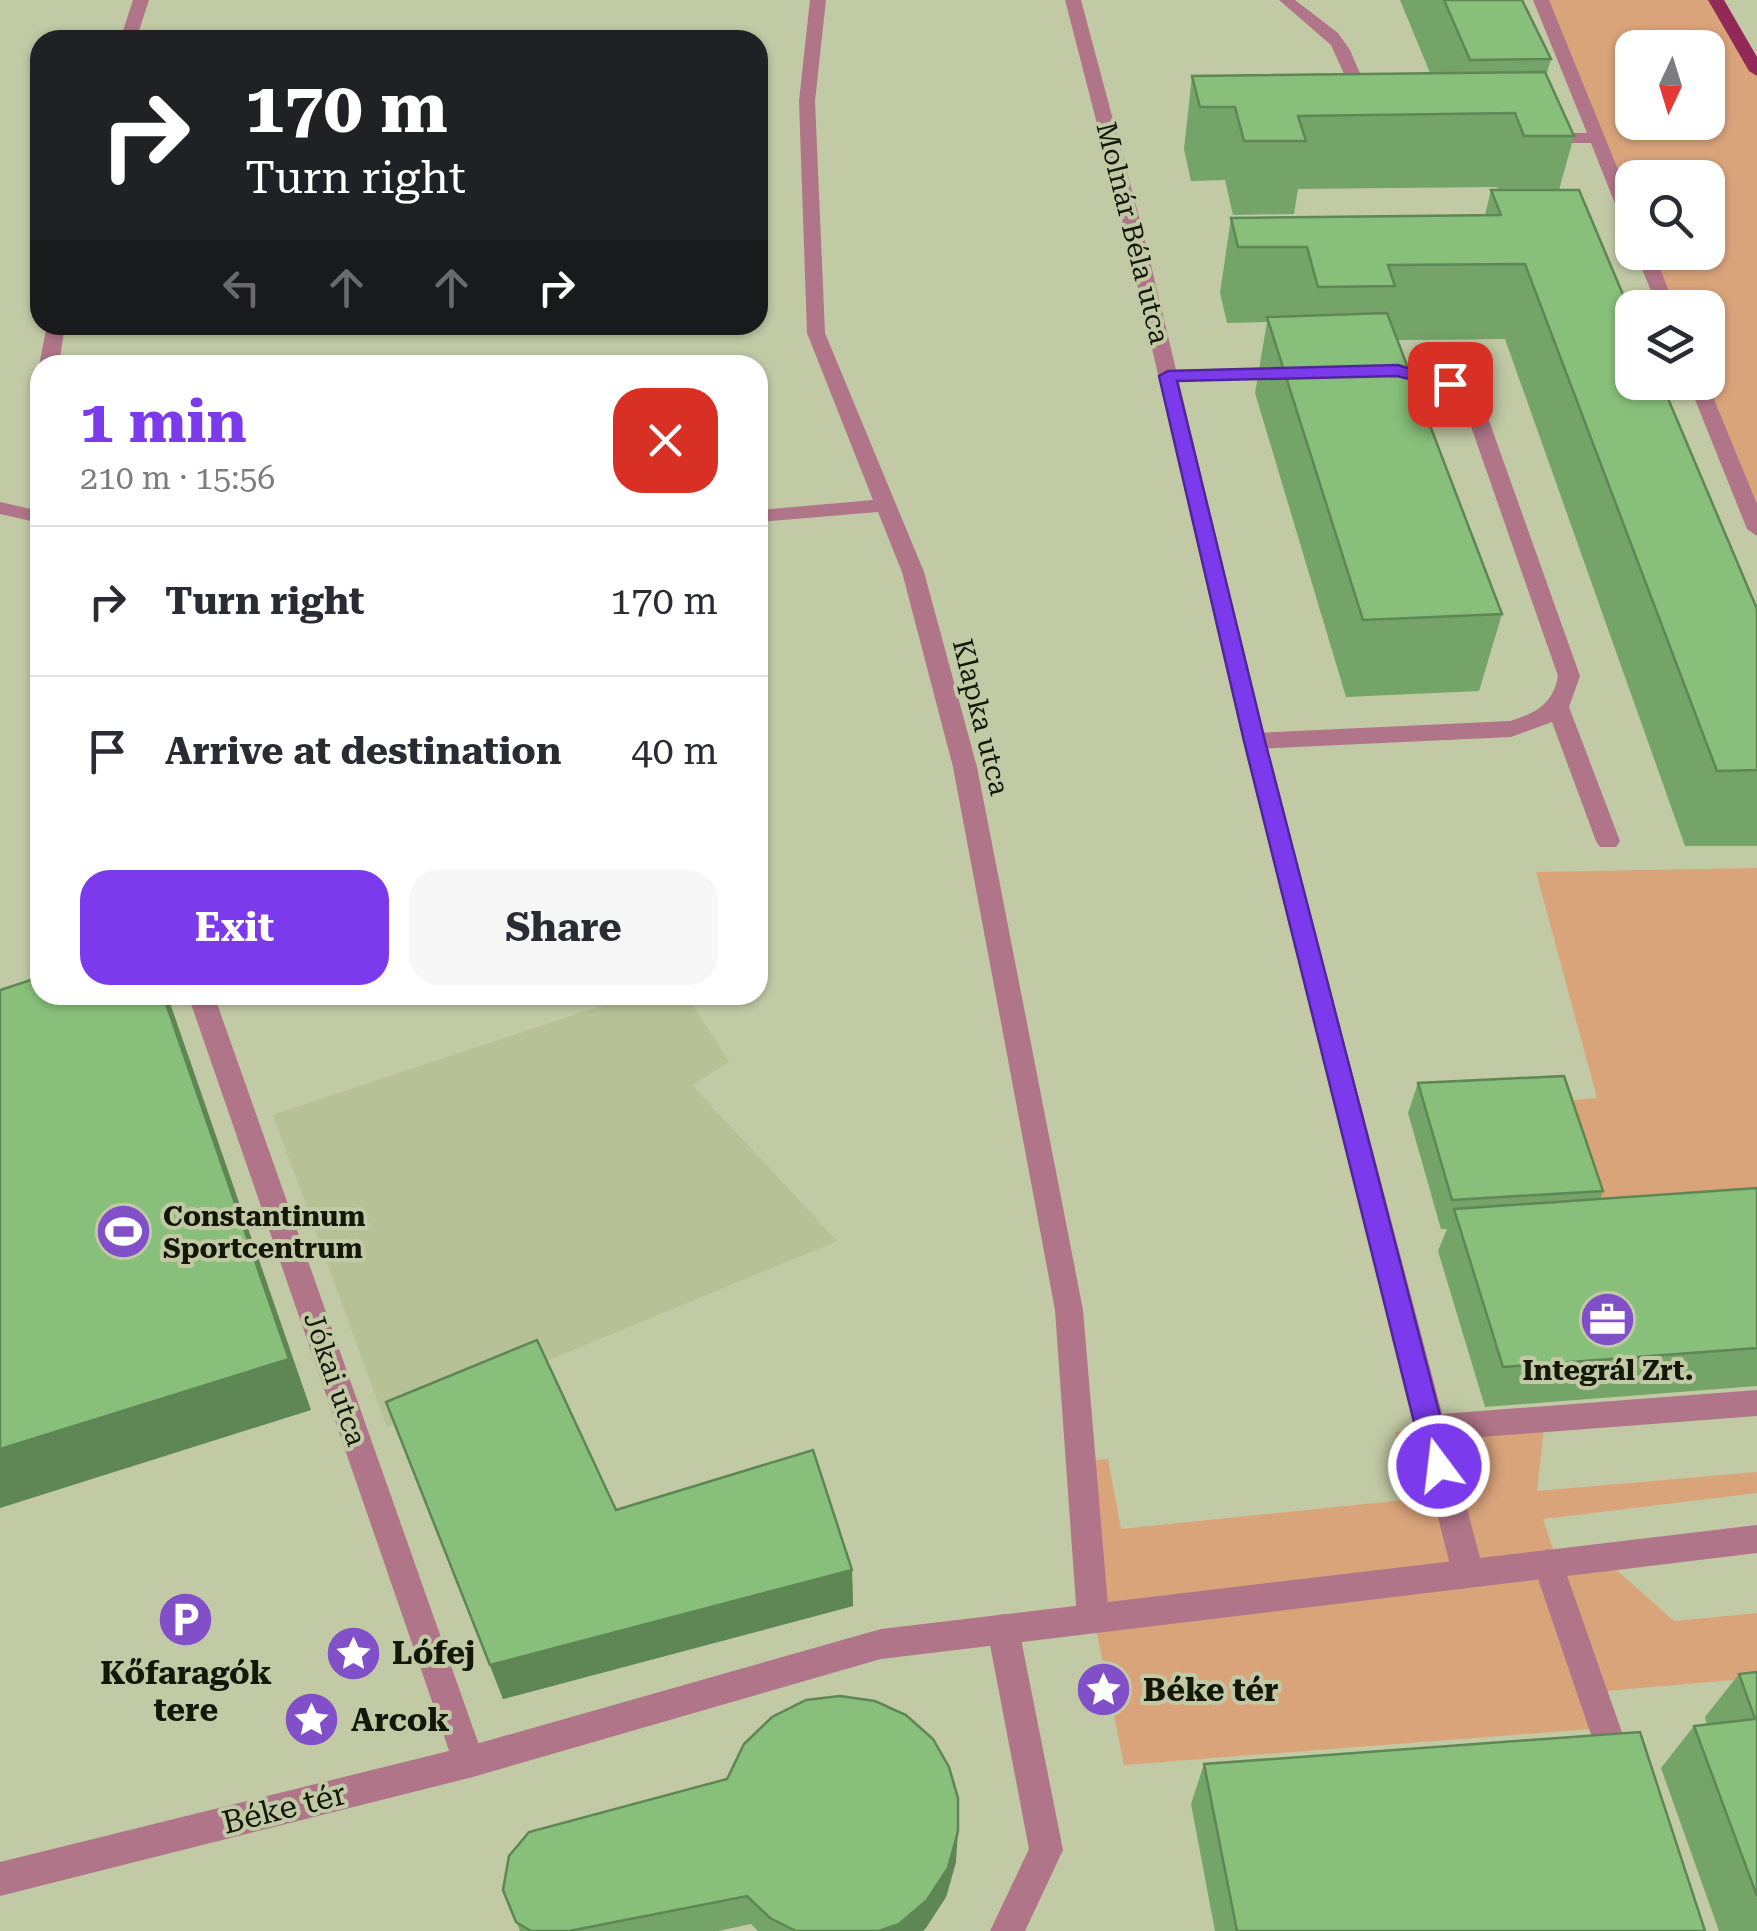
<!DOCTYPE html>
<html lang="en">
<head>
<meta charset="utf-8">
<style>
	:root { --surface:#fff; --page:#f7f7f7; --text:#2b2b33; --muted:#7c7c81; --line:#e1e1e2; --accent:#7c3aed }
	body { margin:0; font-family:"Roboto Serif",serif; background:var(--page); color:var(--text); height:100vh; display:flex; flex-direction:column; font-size:38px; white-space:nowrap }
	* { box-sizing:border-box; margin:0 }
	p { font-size:32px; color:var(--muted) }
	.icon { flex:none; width:55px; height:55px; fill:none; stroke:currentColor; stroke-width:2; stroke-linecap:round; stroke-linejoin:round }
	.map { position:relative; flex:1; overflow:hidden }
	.side { position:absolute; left:30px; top:355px; width:738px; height:650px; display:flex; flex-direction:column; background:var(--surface); border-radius:30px; box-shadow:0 2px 8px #0004 }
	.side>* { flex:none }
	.banner { position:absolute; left:30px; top:30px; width:738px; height:305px; border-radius:30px; box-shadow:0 2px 8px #0004; background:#202124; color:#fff; overflow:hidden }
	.needle { width:65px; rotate:184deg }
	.buttons { position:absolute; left:1615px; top:30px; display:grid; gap:20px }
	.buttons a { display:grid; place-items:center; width:110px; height:110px; border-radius:20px; background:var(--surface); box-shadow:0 2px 8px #0004; font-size:50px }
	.pin { position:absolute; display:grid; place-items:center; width:85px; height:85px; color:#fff; margin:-42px; border-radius:20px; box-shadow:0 5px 15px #0006 }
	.me { position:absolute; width:110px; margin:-55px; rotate:345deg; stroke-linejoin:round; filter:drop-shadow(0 0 8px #0008) }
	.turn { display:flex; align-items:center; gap:35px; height:210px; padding:0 50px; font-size:45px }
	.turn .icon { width:130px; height:130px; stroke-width:2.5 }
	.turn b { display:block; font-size:70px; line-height:85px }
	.lanes { display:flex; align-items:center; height:95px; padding:0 50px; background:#0003; justify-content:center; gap:50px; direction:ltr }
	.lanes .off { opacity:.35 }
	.round { display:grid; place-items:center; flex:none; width:105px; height:105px; border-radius:30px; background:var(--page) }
	.summary { display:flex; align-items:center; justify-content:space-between; height:170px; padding:0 50px }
	h1 { font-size:60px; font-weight:700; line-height:75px; color:var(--accent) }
	.primary-button { display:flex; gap:20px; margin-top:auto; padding:20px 50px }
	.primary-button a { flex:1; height:115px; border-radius:30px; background:var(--accent); color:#fff; font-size:40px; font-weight:700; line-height:115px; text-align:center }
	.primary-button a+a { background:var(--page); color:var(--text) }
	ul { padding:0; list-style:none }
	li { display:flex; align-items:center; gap:30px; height:150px; padding:0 50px; border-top:2px solid var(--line) }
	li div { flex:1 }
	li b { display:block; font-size:38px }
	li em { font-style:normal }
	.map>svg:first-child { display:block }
	.built { fill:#b6c195 }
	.green { fill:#daa47b; fill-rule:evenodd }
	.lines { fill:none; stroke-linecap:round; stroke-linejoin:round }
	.service { fill:#b07588; fill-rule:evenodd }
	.minor { fill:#b07588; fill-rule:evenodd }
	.tertiary { fill:#b07588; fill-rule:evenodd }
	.primary { fill:#932956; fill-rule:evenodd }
	.wall { fill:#75a469 }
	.shaded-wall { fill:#5f8655 }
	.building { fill:#88bf7a; stroke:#5f8655; stroke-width:2.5 }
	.route { fill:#7c3aed; stroke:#51269a; stroke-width:2.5 }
	.labels { text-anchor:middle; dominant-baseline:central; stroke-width:8; stroke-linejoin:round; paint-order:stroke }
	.street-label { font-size:28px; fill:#14170a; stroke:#c1caa5 }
	.poi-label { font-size:28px; font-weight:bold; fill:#14170a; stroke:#c1caa5; text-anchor:start }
	.near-poi-label { font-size:32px; font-weight:bold; fill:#14170a; stroke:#c1caa5; text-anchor:start }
	.near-street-label { font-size:32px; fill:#14170a; stroke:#c1caa5 }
</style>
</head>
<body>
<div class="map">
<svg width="1757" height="1931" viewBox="0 0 1757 1931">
	<rect width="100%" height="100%" fill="#c1caa5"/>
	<!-- built -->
	<path class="built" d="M634,995H686L729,1062L692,1085L837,1241L387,1427L273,1115Z"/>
	<!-- green -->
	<g class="green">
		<path d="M1541,0H1713L1757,76V527L1698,383L1708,382V308L1667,307L1645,253L1708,252V178H1632V223ZM1632,48H1708V122H1632Z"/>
		<path d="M1757,868V1207L1602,1218L1563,1101L1597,1098L1536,872Z"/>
		<path d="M1545,1420L1537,1491L1757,1472V1493L1543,1519L1558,1563L1603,1558L1674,1621L1757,1613V1678L1594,1692L1605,1728L1124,1765L1094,1619L1082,1461L1108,1459L1121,1529L1414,1499L1395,1432Z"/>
	</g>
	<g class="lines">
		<!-- service -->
		<g class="service">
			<path d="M1379,365C1425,366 1460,376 1487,415L1580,676L1569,707L1620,841L1616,847H1600L1596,841L1552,722L1511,737L1254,749L1243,741L1254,733L1510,721C1536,713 1553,704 1558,676L1467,415C1442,378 1411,383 1372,375L1369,371Z"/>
			<path d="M1289,367L1296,369V377L1168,382L1158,376L1168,370Z"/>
			<path d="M1757,1390V1416L1428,1441L1418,1437L1413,1428L1418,1419L1428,1415Z"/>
			<path d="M1548,1549L1559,1554L1563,1564L1633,1764L1629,1776L1617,1780L1605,1776L1601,1764L1533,1564L1537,1554Z"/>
			<path d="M1003,1614L1014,1618L1019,1629L1063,1850L1025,1931H990L1029,1849L987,1629L992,1618Z"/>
		</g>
		<!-- minor -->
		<g class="minor">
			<path d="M133,0H149L136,40H120Z"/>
			<path d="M810,0H826L815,101L825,333L924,572L977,767L1083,1310L1109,1618L1104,1629L1093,1633L1082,1629L1077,1618L1055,1310L953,767L902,572L878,512L758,522V510L873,500L807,333L799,101Z"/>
			<path d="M1065,0H1081L1143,232L1265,741L1484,1573L1479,1583L1468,1588L1457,1583L1452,1573L1243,741L1125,232Z"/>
			<path d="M1279,0H1295L1338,33L1350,50L1373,104L1371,107H1359L1331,45Z"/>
			<path d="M1533,0H1549L1632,204V229L1623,224L1591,143H1542L1534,138L1542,133H1587Z"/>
			<path d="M1635,252H1653L1676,308H1658Z"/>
			<path d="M47,325H65L59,365H39Z"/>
			<path d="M1688,382H1707L1757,504V536L1747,529Z"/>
			<path d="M0,502L40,511V523L0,514Z"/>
			<path d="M188,995H214L485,1762L481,1774L469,1778L457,1774L453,1762Z"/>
		</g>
		<!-- tertiary -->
		<path class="tertiary" d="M1757,1525V1553L881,1659L469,1778L0,1896V1862L469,1746L881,1629Z"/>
		<!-- primary -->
		<path class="primary" d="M1708,0H1724L1757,57V76L1749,71Z"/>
	</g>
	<!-- wall -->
	<g class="wall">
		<path d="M1400,0H1522L1551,59L1546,76L1574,136L1559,190L1757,609V846H1685L1505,339L1397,340L1502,614L1479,691L1346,697L1255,393L1267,322L1227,323L1220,293L1231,218L1485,215L1491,190H1498L1497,187L1298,189L1294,214L1233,215L1225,180L1191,181L1184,149L1192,76L1430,73Z"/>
		<path d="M1418,1083L1603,1191L1600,1199L1757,1188V1386L1485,1407L1438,1251L1447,1229H1441L1408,1113Z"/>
		<path d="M386,1402L616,1510L852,1570L853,1606L503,1699Z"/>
		<path d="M1757,1672V1931H1719L1661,1768L1694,1726L1707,1725L1705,1717L1739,1674Z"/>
		<path d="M1204,1764L1705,1931H1215L1191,1804Z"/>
		<path d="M956,1862L946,1897L923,1931H758L751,1924L718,1931H520L503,1890Z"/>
	</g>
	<!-- shaded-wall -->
	<g class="shaded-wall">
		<path d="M163,995H166L169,1000L311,1410L0,1508V1449Z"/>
		<path d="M852,1570L853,1606L503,1699L490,1665Z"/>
		<path d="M958,1831L956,1862L946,1897L926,1928L923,1931H879Z"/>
	</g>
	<!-- building -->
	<g class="building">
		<path d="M1444,0H1522L1551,59L1470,60Z"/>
		<path d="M1545,72L1574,136H1524L1515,113L1298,116L1306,141H1244L1235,107H1200L1192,76Z"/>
		<path d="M1491,190H1579L1632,316V382H1661L1757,609V770L1717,771L1525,264L1388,265L1395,286L1318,287L1307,247H1238L1231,218L1501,215Z"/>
		<path d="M1387,313L1502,614L1363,620L1267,317Z"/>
		<path d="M40,977V995H163L289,1359L0,1449V990Z"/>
		<path d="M1564,1076L1603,1191L1452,1200L1418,1083Z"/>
		<path d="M1757,1188V1348L1503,1367L1454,1209Z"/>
		<path d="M537,1340L616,1510L813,1450L852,1570L490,1665L386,1402Z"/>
		<path d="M1757,1672V1896L1694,1726L1755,1719L1739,1674Z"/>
		<path d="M840,1696L875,1701L906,1715L933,1739L949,1767L958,1798V1831L948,1868L927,1900L899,1924L879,1931H796L770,1918L747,1896L569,1931H531L516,1922L503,1890L509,1856L529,1832L727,1779L744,1744L772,1717L806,1700Z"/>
		<path d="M1640,1732L1705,1931H1237L1204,1764Z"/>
	</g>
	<!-- route -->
	<path class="route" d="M1398,365L1458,384L1450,389L1397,376L1177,381L1265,741L1453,1466L1449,1475L1439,1479L1429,1475L1425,1466L1244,741L1159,376L1168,371Z"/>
	<!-- icons -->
	<defs>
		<symbol id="stadium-disc" viewBox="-11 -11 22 22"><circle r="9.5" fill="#814fc8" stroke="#c1caa5"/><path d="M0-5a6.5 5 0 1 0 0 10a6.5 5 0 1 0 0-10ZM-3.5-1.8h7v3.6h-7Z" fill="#fff"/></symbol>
		<symbol id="office-disc" viewBox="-11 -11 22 22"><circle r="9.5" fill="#814fc8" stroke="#c1caa5"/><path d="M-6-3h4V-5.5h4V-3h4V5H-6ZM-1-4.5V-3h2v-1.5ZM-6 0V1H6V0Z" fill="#fff"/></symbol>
		<symbol id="parking-disc" viewBox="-11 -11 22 22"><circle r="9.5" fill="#814fc8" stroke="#c1caa5"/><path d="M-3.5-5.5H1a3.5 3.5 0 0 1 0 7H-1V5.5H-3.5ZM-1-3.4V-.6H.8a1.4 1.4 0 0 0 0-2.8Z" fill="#fff"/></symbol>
		<symbol id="sight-disc" viewBox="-11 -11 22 22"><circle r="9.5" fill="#814fc8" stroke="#c1caa5"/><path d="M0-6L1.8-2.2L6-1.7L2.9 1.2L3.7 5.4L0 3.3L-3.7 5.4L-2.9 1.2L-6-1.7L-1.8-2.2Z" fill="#fff"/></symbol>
	</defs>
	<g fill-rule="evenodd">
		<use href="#stadium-disc" x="92" y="1200" width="63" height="63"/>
		<use href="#office-disc" x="1576" y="1288" width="63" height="63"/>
		<use href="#parking-disc" x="154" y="1588" width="63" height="63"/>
		<use href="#sight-disc" x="322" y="1622" width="63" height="63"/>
		<use href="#sight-disc" x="1072" y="1658" width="63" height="63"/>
		<use href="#sight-disc" x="280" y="1688" width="63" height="63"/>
	</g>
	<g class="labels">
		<!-- street labels -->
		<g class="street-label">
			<text transform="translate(1133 233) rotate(76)">Molnár Béla utca</text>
			<text transform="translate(981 717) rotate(76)">Klapka utca</text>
			<text transform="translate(335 1379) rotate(71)">Jókai utca</text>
		</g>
		<!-- poi labels -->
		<g class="poi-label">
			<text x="163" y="1216">Constantinum<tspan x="163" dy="32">Sportcentrum</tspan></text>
			<text x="1608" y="1370" text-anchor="middle">Integrál Zrt.</text>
		</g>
		<!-- near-poi labels -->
		<g class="near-poi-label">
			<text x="392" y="1653">Lófej</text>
			<text x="186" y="1673" text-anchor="middle">Kőfaragók<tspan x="186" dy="37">tere</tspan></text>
			<text x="1143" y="1690">Béke tér</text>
			<text x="351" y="1720">Arcok</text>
		</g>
		<!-- near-street labels -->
		<g class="near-street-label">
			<text transform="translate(284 1808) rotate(-14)">Béke tér</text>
		</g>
	</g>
</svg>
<div class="buttons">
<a><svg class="needle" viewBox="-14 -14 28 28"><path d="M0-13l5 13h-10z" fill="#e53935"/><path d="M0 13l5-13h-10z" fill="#7c7c81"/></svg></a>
<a><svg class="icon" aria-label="search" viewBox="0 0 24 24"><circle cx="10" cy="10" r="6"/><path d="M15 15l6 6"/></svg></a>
<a><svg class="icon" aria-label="layers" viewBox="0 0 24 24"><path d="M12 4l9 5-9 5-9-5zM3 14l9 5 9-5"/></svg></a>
</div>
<div class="pin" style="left:1450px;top:384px;background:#d93025"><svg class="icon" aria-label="arrive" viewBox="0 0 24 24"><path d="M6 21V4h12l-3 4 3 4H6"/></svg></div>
<svg class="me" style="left:1439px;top:1466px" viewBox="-20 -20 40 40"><circle r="17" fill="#7c3aed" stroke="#fff" stroke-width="3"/><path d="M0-11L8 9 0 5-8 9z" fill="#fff"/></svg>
<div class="banner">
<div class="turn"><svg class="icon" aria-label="right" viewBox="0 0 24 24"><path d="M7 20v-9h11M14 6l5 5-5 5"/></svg><div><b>170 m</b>Turn right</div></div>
<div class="lanes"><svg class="icon off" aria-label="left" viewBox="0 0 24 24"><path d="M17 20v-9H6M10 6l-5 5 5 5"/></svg><svg class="icon off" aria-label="ahead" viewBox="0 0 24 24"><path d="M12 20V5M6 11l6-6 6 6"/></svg><svg class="icon off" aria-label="ahead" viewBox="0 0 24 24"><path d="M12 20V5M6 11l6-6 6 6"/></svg><svg class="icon" aria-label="right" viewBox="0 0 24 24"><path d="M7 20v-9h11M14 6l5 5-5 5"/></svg></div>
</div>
<section class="side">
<div class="summary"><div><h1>1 min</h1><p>210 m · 15:56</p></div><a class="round" style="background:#d93025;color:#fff"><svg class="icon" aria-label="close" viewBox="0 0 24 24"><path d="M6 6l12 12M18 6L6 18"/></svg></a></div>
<ul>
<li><svg class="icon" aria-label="right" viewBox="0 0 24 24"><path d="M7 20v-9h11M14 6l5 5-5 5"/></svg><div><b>Turn right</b></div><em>170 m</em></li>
<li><svg class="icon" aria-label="arrive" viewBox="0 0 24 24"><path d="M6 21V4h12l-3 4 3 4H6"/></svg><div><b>Arrive at destination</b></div><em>40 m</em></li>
</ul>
<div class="primary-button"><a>Exit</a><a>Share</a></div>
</section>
</div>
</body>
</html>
